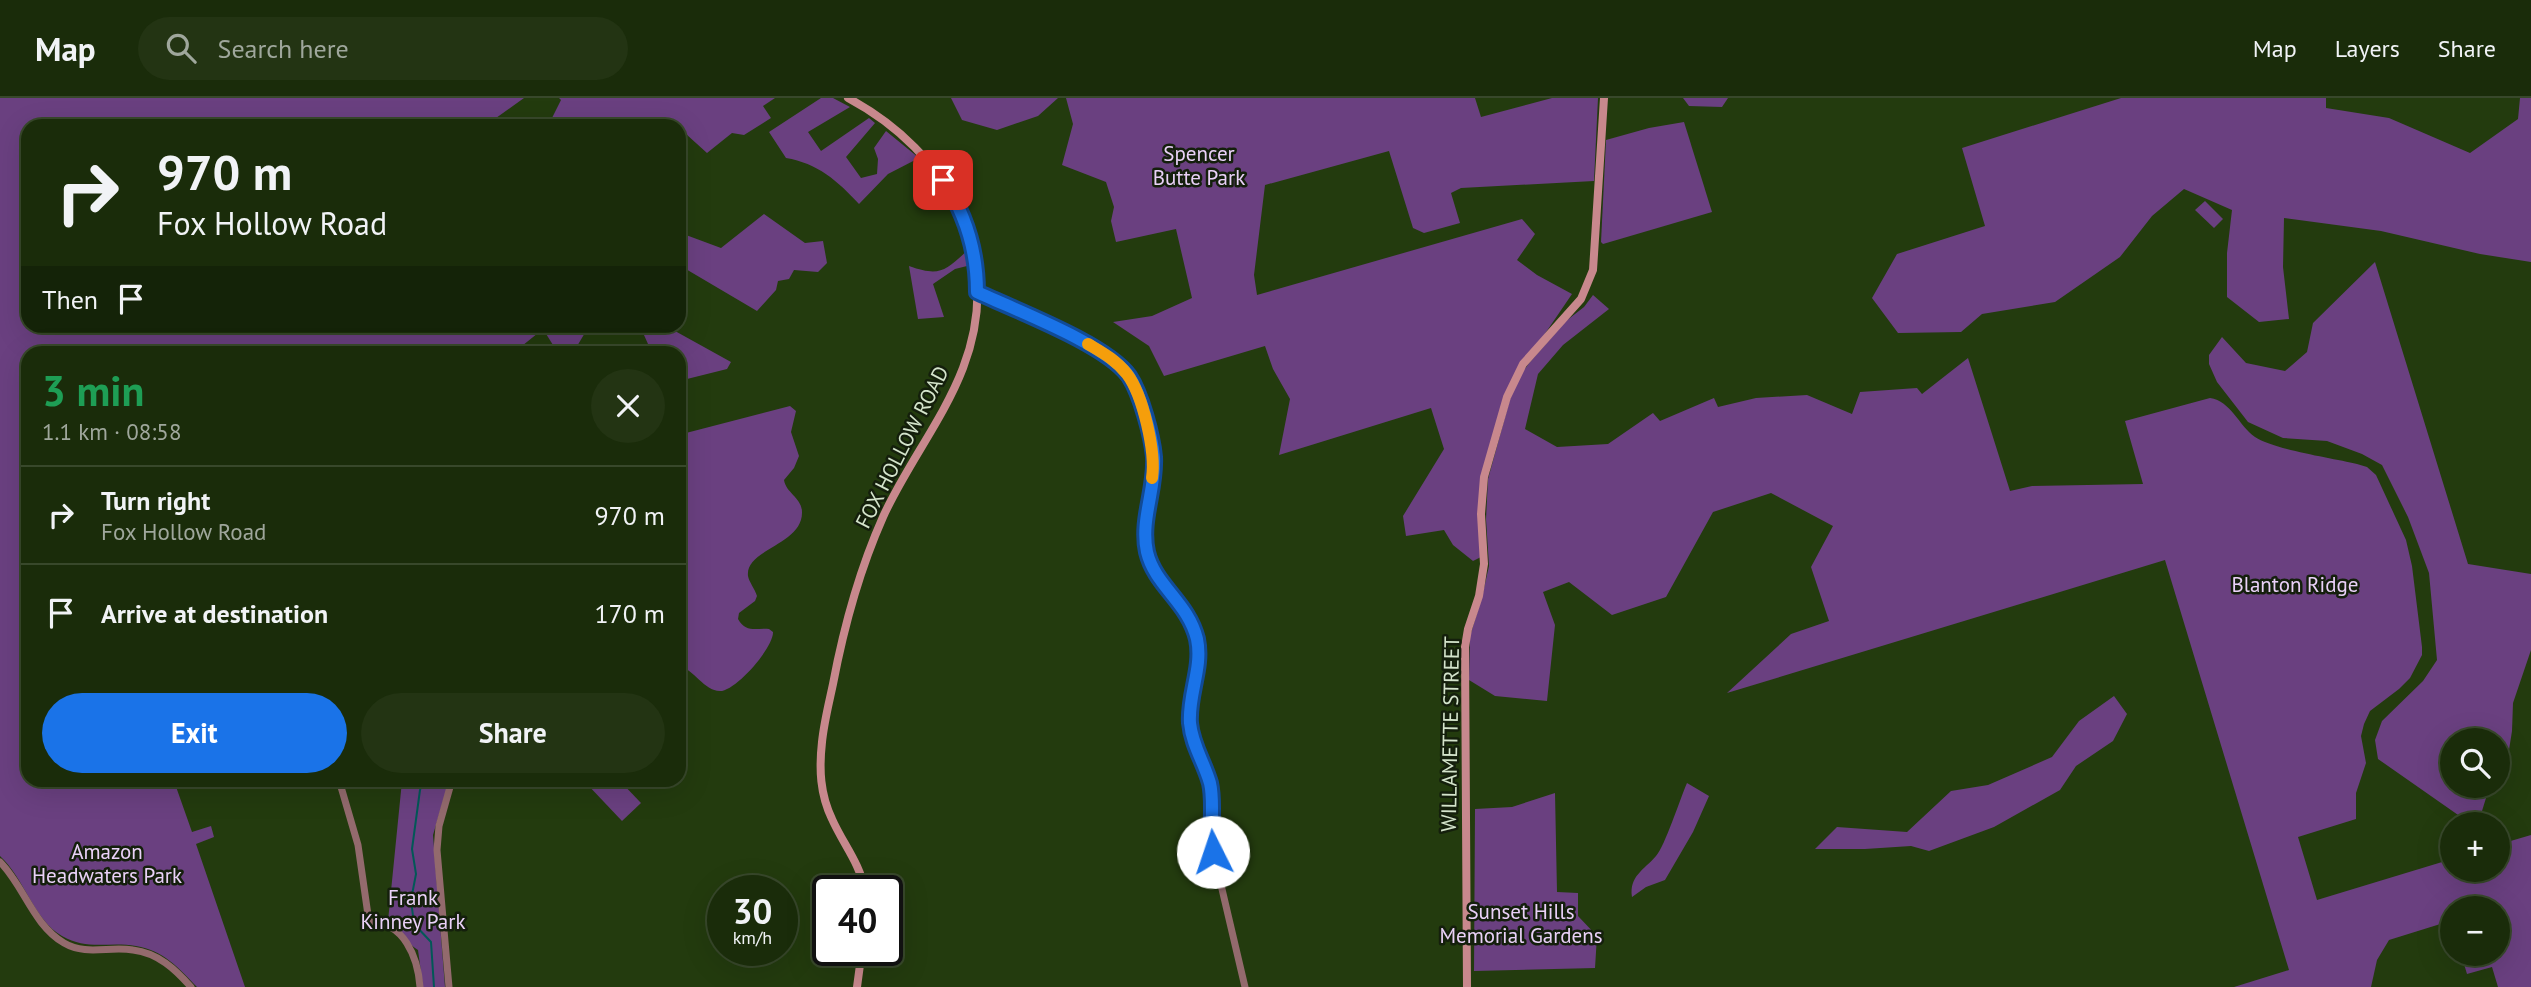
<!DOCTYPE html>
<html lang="en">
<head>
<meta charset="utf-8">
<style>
	:root { --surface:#1a2c0a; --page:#233413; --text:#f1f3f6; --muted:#9fa79c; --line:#38482b; --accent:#1a73e8 }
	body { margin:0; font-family:"PT Sans",sans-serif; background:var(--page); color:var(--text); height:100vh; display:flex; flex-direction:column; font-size:26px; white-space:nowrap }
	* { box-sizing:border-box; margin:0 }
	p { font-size:23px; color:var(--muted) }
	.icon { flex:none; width:38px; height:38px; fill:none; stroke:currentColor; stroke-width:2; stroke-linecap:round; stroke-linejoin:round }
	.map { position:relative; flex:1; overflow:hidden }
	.drawer { position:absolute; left:21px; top:248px; width:665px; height:441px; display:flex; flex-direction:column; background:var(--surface); border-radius:21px; box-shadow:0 7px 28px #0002,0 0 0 2px var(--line) }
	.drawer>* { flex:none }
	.hud { position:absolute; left:21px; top:21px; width:665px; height:214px; border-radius:21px; box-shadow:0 7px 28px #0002,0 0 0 2px var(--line); background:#1a2c0a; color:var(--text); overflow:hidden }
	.buttons { position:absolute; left:2440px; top:630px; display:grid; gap:14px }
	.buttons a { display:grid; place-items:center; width:70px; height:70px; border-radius:50%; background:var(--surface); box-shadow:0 7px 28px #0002,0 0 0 2px var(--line); font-size:35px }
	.speed { position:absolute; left:707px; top:777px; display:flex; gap:14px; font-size:35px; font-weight:700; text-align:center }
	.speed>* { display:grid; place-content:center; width:91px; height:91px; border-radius:50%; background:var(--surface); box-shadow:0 7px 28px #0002,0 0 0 2px var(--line); line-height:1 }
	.speed small { font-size:18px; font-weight:400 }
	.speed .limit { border:4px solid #111; border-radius:10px; background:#fff; color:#111 }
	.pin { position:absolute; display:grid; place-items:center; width:60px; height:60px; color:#fff; margin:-30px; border-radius:14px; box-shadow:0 4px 10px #0006 }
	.me { position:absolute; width:77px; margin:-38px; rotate:356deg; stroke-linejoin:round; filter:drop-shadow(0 0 5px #0008) }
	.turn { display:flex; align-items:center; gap:24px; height:147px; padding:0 21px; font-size:32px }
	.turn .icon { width:91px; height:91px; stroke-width:2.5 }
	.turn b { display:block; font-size:49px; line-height:60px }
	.then { display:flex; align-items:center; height:66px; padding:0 21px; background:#0003; gap:14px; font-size:26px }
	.round { display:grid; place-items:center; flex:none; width:74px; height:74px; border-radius:37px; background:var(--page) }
	.headline { display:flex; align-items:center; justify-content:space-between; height:119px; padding:0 21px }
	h1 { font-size:42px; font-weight:700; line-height:52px; color:#1e9e55 }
	.button { display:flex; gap:14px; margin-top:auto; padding:14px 21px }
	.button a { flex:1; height:80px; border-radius:42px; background:var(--accent); color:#fff; font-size:28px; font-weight:700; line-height:80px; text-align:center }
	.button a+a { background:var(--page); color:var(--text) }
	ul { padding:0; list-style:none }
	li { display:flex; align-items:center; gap:21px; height:98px; padding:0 21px; border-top:2px solid var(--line) }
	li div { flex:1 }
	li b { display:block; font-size:26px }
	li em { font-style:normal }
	header { display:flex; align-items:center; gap:42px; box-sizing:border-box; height:98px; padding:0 35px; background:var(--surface); border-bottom:2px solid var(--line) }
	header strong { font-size:33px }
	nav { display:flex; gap:38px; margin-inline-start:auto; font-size:24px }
	.search { width:490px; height:63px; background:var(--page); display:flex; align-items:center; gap:18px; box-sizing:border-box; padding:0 24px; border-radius:38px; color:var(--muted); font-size:26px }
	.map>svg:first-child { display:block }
	.green { fill:#6a4080 }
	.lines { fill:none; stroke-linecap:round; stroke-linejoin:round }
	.stream { stroke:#025857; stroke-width:2 }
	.tertiary { stroke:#936a6d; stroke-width:7 }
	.secondary { stroke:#c8888d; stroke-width:8 }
	.route-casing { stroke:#114b97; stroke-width:18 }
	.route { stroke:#1a73e8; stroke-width:12 }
	.slow { stroke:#f59e0b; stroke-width:12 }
	.labels { text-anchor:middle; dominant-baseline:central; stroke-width:5; stroke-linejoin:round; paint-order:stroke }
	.park-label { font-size:21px; fill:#ead1f8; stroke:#141f0c }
	.street-label { font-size:21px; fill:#d4e4cb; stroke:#141f0c }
</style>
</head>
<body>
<header>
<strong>Map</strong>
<div class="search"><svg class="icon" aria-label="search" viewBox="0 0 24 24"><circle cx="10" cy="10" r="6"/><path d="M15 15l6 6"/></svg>Search here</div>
<nav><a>Map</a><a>Layers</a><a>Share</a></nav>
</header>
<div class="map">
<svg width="2531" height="889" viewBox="0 0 2531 889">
	<rect width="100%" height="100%" fill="#233b0e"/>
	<!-- green -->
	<g class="green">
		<path d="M0,0H524L496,20L493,28H28V228H589L573,255H558L543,231L512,256H28V682L174,683L192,734L211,728L214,739L196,746L245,889H197C179,870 163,852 136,848C109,843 88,853 62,838C33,821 25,781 0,758Z"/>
		<path d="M559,0H775L763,8L771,20L744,37L732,35L707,55L686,36L679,37V28H548L561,2Z"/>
		<path d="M821,0H833L850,9L808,34L821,53L869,20L875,25L846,59L861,80L877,76L878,61L874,50L886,33L919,60L888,76L859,106C838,83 817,65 786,60L769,34Z"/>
		<path d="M951,0H1058L1038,18L997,32L962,22Z"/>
		<path d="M1066,0H1475L1481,19L1552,0H1598L1594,83L1461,90L1451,95L1460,125L1424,135L1413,130L1389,53L1265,87L1254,177L1257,197L1522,121L1535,136L1517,162L1537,177L1572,196L1521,271L1512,287L1484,379L1485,457L1473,463L1453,447L1444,432L1406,438L1403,418L1444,351L1431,310L1279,357L1290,301L1273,271L1265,248L1164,278L1149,248L1113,224L1152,218L1192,200L1176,131L1116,144L1111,123L1114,109L1106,84L1062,67L1073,26Z"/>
		<path d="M1683,0H1728L1722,9L1689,8Z"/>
		<path d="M2121,0H2326V10L2389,20L2470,55L2518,21L2520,0H2531V164L2480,156L2381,133L2284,120L2283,169L2289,221L2259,224L2227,199V155L2232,112L2184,91L2152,118L2120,159L2055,204L1982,216L1961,234L1898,235L1872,200L1897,156L1985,128L1962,50Z"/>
		<path d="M1684,24L1712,114L1603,146L1601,144L1606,42L1649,30Z"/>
		<path d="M2205,103L2223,121L2214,130L2195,112Z"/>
		<path d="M764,116L805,145L823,143L827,165L818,174L794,172L789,181L778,183L776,192L757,213L679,167V129L686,137L721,150Z"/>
		<path d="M968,152L971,167L955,171L933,186L944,219L918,221L909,168C940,179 945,173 968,152Z"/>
		<path d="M2375,164L2468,466L2531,476V552L2513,605L2512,633L2506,671L2497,684V642H2452V688H2495L2486,700L2478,726H2471L2378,661L2375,642L2382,623L2423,583L2437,562L2429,475L2408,419L2382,367L2362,356L2327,343L2283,340L2248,324L2217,284L2209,266V257L2222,239L2246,265L2285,273L2307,254L2313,225Z"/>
		<path d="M1593,197L1609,211L1563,247L1538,276L1525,331L1557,349L1608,346L1653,315L1660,323L1714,300L1718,309L1756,300L1807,297L1852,316L1860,294L1917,290L1922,296L1968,260L2010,393L2032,388L2143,386L2125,323L2210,300C2231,303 2239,328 2255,339C2275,352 2332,360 2357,366L2367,369L2376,377L2406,442L2412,468L2422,549V557L2410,580L2399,591L2370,613L2364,626L2361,638L2366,665L2356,695V721L2298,739L2317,802L2452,761V772H2497V747L2531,737V889H2498L2492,869L2467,876L2461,856H2497V810H2452V826L2450,823L2389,842L2377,862L2371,889H2234L2289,872L2165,462L1727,595L1791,536L1829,523L1811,469L1833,428L1771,395L1713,414L1666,499L1612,517L1569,484L1543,494L1555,527L1547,603L1495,598L1469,582L1470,538L1482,499L1489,468L1486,421L1488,381L1510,301L1518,280L1530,264L1566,223L1584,209Z"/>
		<path d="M640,228H666L731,264L727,271L679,283V256L652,255Z"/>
		<path d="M790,308L796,313L791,334L799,358L794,370L784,382C786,395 802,400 802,414C803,447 745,451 748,478C749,484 755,491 757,498L755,503L739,515L738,521C746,535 755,530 769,531L773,534C774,549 736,593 720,593C704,593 694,571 679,568V331L686,335Z"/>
		<path d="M2114,598L2127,616L2113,643L2076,668L2060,692L1994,729L1929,753L1911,748L1865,751H1815L1837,729L1907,734L1951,693L1988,687L2052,659L2079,623Z"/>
		<path d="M402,683H449L433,737L445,889H423L418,852C407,846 400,831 388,823Z"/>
		<path d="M589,683H620L641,705L622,723L586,685Z"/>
		<path d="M1687,685L1709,698L1693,734L1665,782L1646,789L1632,799C1629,778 1644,772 1656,758C1665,748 1680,701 1687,685Z"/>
		<path d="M1555,695L1557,794L1578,795V818L1597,838L1595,870L1474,873L1475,711L1512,709Z"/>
	</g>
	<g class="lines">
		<!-- stream -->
		<path class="stream" d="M424,682L420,692L412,751L416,776L411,802L414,826L431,844L434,889"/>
		<!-- tertiary -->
		<g class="tertiary">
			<path d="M977,193L1111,259L1129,278L1138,298L1154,357L1146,430L1147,453L1158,478L1185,511L1196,537L1199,563L1191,609L1192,637L1210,687V740L1245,889"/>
			<path d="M339,682L358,747L369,824C404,823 418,860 420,889"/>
			<path d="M0,764C24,788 33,827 64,845C86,858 109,848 133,852C158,855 175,871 191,889"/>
			<path d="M449,889L437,752L439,728L452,682"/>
		</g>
		<!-- secondary -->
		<g class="secondary">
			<path d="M848,0C949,54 1006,158 963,270C943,322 906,368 883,419C859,473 844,528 833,586C829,605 824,624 822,644C819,671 820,696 832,721C843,746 860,765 865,793"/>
			<path d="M857,889L862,852"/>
			<path d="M1467,889L1465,549L1468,531L1479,498L1484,466L1481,416L1484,379L1507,299L1523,266L1581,201L1593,172L1604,0"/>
		</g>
	</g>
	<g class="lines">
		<defs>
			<path id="route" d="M943,82C965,115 977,154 977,194C1015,212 1106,246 1129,278C1141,296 1152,338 1154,359C1156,391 1140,422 1147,454C1155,488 1188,504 1197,541C1203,570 1188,596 1190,625C1192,647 1204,664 1210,685C1215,707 1209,731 1213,754"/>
		</defs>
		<!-- route casing -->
		<use href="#route" class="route-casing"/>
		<!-- route -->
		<use href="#route" class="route"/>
		<!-- slow -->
		<path class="slow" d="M1088,246C1103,255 1116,262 1127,276C1143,297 1156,354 1152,380"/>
	</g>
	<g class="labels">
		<!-- park labels -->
		<g class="park-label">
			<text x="1199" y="55">Spencer<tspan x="1199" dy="24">Butte Park</tspan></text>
			<text x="2295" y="486">Blanton Ridge</text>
			<text x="107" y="753">Amazon<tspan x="107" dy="24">Headwaters Park</tspan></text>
			<text x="413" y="799">Frank<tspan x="413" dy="24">Kinney Park</tspan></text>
			<text x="1521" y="813">Sunset Hills<tspan x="1521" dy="24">Memorial Gardens</tspan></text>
		</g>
		<!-- street labels -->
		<g class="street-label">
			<text transform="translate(902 349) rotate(-63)">FOX HOLLOW ROAD</text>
			<text transform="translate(1450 636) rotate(-89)">WILLAMETTE STREET</text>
		</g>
	</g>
</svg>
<div class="buttons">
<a><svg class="icon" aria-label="search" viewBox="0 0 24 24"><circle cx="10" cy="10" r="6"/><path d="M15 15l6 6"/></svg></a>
<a>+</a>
<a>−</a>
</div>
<div class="speed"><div>30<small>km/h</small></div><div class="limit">40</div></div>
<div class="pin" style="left:943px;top:82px;background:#d93025"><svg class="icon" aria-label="arrive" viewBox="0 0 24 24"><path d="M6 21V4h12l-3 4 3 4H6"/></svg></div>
<svg class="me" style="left:1213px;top:754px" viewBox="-20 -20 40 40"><circle r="19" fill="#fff"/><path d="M0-13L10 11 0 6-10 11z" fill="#1a73e8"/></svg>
<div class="hud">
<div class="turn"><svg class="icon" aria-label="right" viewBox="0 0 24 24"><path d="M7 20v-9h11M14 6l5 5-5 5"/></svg><div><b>970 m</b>Fox Hollow Road</div></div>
<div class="then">Then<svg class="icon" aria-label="arrive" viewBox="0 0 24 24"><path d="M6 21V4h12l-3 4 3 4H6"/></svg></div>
</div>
<section class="drawer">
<div class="headline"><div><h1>3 min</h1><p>1.1 km · 08:58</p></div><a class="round"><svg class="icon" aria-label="close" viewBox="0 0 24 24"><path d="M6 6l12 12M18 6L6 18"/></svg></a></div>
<ul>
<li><svg class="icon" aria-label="right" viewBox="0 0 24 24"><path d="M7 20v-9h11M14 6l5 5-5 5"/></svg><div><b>Turn right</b><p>Fox Hollow Road</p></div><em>970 m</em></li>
<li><svg class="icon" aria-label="arrive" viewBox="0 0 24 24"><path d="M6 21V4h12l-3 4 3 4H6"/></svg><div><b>Arrive at destination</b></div><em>170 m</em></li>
</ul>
<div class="button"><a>Exit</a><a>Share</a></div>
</section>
</div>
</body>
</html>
